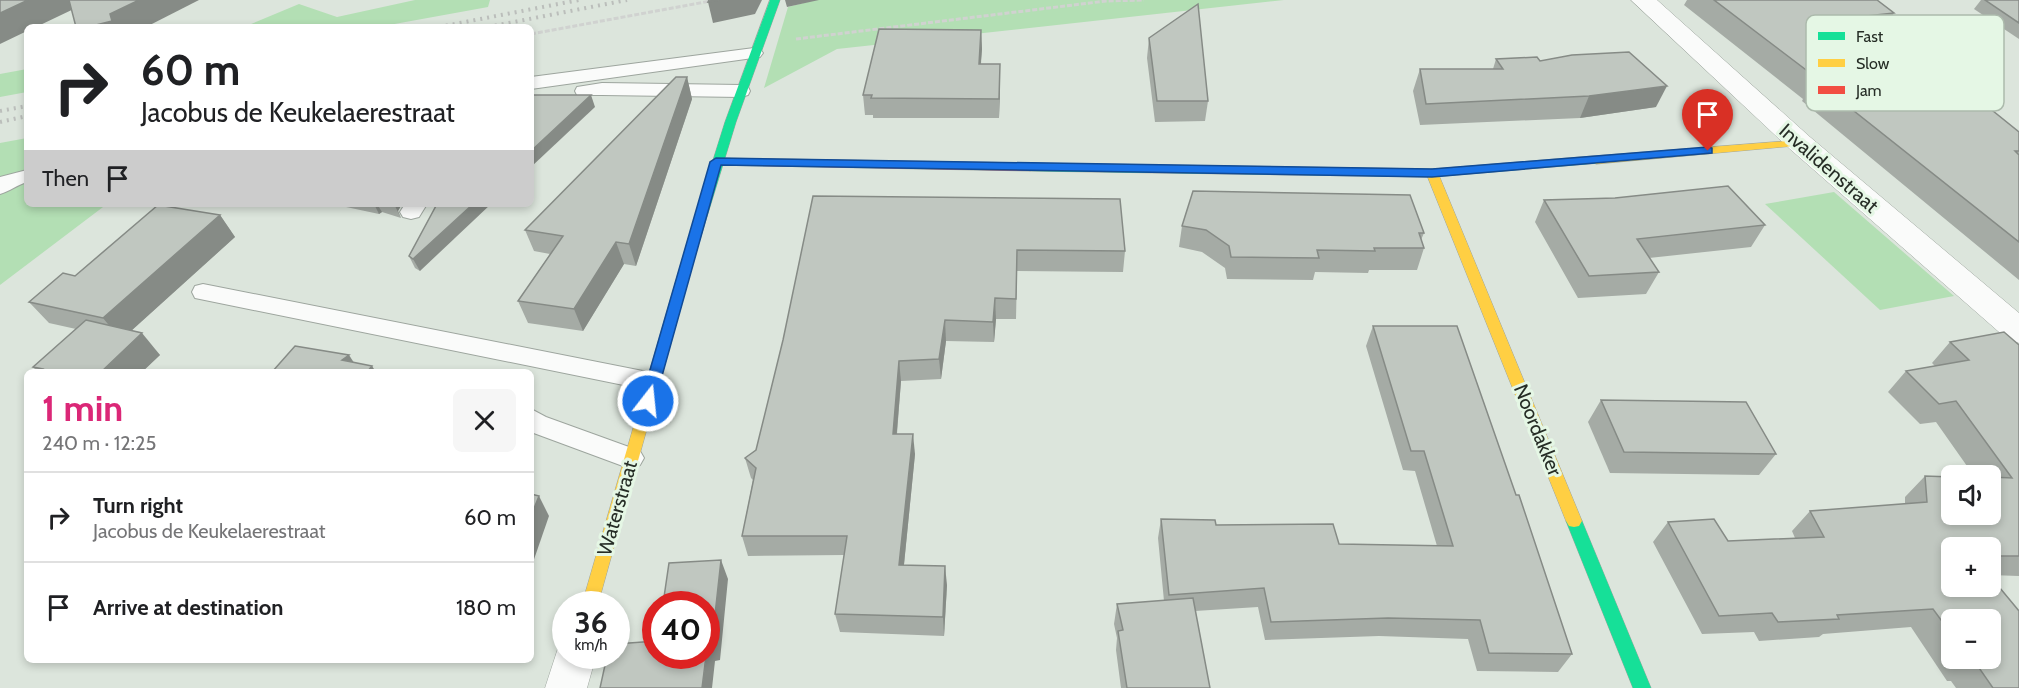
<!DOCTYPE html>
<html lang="en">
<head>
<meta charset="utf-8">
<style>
	:root { --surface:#fff; --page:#f6f6f6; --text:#202124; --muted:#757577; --line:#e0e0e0; --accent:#db2777 }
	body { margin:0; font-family:Cabin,sans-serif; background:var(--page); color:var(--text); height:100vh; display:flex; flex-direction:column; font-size:22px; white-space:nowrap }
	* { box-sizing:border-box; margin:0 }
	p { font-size:20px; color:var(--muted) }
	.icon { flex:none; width:33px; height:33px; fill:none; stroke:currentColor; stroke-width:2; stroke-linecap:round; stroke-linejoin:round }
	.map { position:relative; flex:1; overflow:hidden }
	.drawer { position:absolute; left:24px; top:369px; width:510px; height:294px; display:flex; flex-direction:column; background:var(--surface); border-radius:9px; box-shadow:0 3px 9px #0003 }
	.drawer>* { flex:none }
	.hud { position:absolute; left:24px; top:24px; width:510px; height:183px; border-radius:9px; box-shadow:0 3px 9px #0003; background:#fff; color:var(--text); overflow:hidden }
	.fabs { position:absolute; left:1941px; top:465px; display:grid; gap:12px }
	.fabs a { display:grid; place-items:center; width:60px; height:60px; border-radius:9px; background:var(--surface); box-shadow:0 3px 9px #0003; font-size:30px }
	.speed { position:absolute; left:552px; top:591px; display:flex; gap:12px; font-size:30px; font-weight:700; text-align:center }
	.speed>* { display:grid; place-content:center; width:78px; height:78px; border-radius:50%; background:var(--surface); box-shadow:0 3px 9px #0003; line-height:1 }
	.speed small { font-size:15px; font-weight:400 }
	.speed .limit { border:9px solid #d22; background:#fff; color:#111 }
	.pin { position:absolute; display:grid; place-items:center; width:51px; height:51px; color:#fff; margin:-62px -26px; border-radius:50% 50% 50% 0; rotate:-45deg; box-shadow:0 0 6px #0007 }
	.pin .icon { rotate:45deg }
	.me { position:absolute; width:66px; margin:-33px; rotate:16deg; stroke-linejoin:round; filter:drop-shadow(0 0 4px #0008) }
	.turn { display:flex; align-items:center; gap:21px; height:126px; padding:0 18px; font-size:27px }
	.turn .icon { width:78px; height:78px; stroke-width:2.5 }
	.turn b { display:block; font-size:42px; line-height:51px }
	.then { display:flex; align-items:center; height:57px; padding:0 18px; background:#0003; gap:12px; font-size:22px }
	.round { display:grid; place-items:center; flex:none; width:63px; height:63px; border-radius:9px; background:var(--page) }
	.overview { display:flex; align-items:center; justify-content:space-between; height:102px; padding:0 18px }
	h1 { font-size:36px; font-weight:700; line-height:45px; color:var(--accent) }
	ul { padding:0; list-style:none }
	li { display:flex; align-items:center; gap:18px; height:90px; padding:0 18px; border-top:2px solid var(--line) }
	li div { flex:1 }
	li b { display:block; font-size:22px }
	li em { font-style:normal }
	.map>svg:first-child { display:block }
	.green { fill:#b3dfb4 }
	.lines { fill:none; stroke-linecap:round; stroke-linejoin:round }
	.lane-casing { stroke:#9da59e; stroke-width:2 }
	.street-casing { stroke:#9da59e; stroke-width:1 }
	.fast-casing { stroke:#9da59e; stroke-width:1 }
	.slow-casing { stroke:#9da59e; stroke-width:1 }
	.jam-casing { stroke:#9da59e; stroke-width:1 }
	.path { stroke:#d0d2d0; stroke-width:3; stroke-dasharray:5 2; stroke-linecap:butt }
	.lane { fill:#fafbfa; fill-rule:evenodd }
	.street { fill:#fafbfa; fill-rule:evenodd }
	.fast { fill:#16e098; fill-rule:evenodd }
	.slow { fill:#ffcf43; fill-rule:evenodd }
	.jam { fill:#f24e42; fill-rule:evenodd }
	.rail { stroke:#bbbebb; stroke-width:4; stroke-dasharray:2 5; stroke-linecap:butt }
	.wall { fill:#a5aba5; fill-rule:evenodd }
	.shaded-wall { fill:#868b86 }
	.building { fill:#c0c7c0; stroke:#868b86; stroke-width:1.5 }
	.route { fill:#1a73e8; stroke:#114b97; stroke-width:1.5 }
	.labels { text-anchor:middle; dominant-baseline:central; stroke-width:6; stroke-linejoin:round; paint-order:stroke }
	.street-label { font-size:20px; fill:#262d26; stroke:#e5f7e5 }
	.key { fill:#e5f7e5; stroke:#acbaac; stroke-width:1.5 }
	.key-label { font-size:16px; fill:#262d26 }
</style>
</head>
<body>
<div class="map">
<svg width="2019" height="688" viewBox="0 0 2019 688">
	<rect width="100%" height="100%" fill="#dce5dc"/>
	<!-- green -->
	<g class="green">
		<path d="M415,0H490L488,7L378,27H244L299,4L337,17Z"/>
		<path d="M815,0H1284L837,49L764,88L788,7Z"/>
		<path d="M27,69V92L0,97V74Z"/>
		<path d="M27,138V204H107L0,285V143Z"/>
		<path d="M1834,192L1954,296L1880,310L1765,204Z"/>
	</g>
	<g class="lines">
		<defs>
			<g id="lane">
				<path d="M754,48L760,49L763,53L760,57L531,89V77Z"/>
				<path d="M602,83L741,85L748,87L750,91L748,95L741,97L602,95H577L575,91L577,87Z"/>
				<path d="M27,170V182C17,185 10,191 0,194V177Z"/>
				<path d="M405,204H427L419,217L411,219L403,217L400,212Z"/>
				<path d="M203,284L653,373L662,375L665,382L662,389L653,391L195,298L192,292L195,286Z"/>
				<path d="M531,409L546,417L640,451L644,458L640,465L631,469L531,432Z"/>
			</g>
			<g id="street">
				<path d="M1631,0H1657L1810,137L2019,313V343L2007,339L1790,149Z"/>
				<path d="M566,640V656H596L587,688H545L560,642Z"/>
			</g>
			<g id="fast">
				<path d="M770,0H780L736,122L698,246L696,249H688L686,246L725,122Z"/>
				<path d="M1596,156L1602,160L1600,163L1432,177L1030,171L1024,167L1030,163L1432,169Z"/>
				<path d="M1574,515L1579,516L1582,521L1651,688H1633L1566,521L1569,516Z"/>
			</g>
			<g id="slow">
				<path d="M1800,140L1804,141V145L1596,164L1590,160L1596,156Z"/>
				<path d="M1432,169L1438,173L1582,521L1579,526L1574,527L1569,526L1566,521L1426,173Z"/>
				<path d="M692,242L698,246L598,604H582L686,246Z"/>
			</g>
			<path id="jam" d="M716,158L1030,163L1036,167L1030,171L712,165L710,162Z"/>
		</defs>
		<!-- lane casing -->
		<use href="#lane" class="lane-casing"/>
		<!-- street casing -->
		<use href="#street" class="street-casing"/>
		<!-- fast casing -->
		<use href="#fast" class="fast-casing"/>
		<!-- slow casing -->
		<use href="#slow" class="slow-casing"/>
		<!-- jam casing -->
		<use href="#jam" class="jam-casing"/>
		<!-- path -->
		<g class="path">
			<path d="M531,34L716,0"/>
			<path d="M796,39L1106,1L1144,0"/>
		</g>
		<!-- lane -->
		<use href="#lane" class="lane"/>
		<!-- street -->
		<use href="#street" class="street"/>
		<!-- fast -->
		<use href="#fast" class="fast"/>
		<!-- slow -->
		<use href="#slow" class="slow"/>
		<!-- jam -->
		<use href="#jam" class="jam"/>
		<!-- rail -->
		<g class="rail">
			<path d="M439,27L579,0"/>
			<path d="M488,27L627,0"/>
			<path d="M0,111L27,106"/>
			<path d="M0,122L27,116"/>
		</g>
	</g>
	<!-- wall -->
	<g class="wall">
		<path d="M1687,0H1877L1894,13L1881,33L1877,34L1944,87L2019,132V280L1802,101L1803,99L1684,5Z"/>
		<path d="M1981,0H2019V39L1974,9Z"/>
		<path d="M981,30L982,49L981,64L1000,84L999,118H873V115H865L863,95Z"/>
		<path d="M1149,38L1208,101L1205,121L1155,122L1147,58Z"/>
		<path d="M1496,59L1540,61L1656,107L1580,118L1420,125L1413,91L1420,69H1493Z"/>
		<path d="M687,77L692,99L636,266L624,264L583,331L528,323L518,301L550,254L534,251L525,230Z"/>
		<path d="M813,196L1125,251L1123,272L1017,271L1016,319H996L994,342L946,341L941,379L901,381L897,434L915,454L904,565L947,585L944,636L840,632L835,614L844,555L748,556L742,536L753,480L751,478L745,458L756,450L783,340Z"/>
		<path d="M1544,200L1765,225L1751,247L1649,258L1659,272L1646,294L1578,298L1535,222Z"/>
		<path d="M332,204H402L398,211L401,218L382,212L379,214Z"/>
		<path d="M437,204L420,271L415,268L409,256Z"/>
		<path d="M220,215L235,237L131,331L160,355L142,372H38L33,367L76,329L49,323L29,302L75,276Z"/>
		<path d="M1182,226L1424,233L1421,240L1424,248L1417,270H1369L1368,273L1315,272L1313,280L1227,279L1225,268L1202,252L1179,247Z"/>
		<path d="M1373,326L1572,654L1558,672L1477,671L1468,639L1379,636L1265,640L1258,607L1195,611L1210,688H1121L1116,650L1117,638L1114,624L1117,604L1164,601L1158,538L1161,519L1216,525L1339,544L1437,546L1415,471L1403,470L1366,346Z"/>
		<path d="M1950,342L2019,345V576L1990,575V548H1952L2019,688H1956L1951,681H1947L1911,627L1823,634L1819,637L1759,641L1754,632L1702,634L1653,542L1668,522L1728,541L1795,538L1792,531L1810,511L1905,504V497L1925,476L1990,514V476H1974L1936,422L1920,424L1888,392L1906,371L1935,366L1932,363ZM1952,620L1990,658H1952Z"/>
		<path d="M1601,400L1776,454L1759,475L1610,473L1588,422Z"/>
	</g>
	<!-- shaded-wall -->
	<g class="shaded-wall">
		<path d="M28,0H76L80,6L36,27H27V31L0,44V13Z"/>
		<path d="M139,0H199L146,27H88L110,14Z"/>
		<path d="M719,0H762L755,14L713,23L708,2Z"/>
		<path d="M785,0H819L787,7Z"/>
		<path d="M981,30L982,49L979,83V64Z"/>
		<path d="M1000,64V84L999,118V99Z"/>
		<path d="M687,77L692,99L636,266L629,244Z"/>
		<path d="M1667,86L1656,107L1580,118L1589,96Z"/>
		<path d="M591,95L595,107L531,167V151Z"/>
		<path d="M374,204H377L382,212L379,214Z"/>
		<path d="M394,204H402L398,211L401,218Z"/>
		<path d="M473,204H491L420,271L413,259Z"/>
		<path d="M220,215L235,237L121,340L103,318Z"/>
		<path d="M616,242L624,264L583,331L574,309Z"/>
		<path d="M995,298L996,319L994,342L993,322Z"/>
		<path d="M945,320L946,341L941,379L939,359Z"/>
		<path d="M142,333L160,355L142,372H101Z"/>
		<path d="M349,355L360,372L342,360Z"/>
		<path d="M899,361L901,381L895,454L893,434Z"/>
		<path d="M372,366L376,372H367Z"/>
		<path d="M913,434L915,454L902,584L899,565Z"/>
		<path d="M539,496L549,516L531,568V516Z"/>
		<path d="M721,560L728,579L720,660L715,661L712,688H702L708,643Z"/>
		<path d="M945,566L947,585L944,636L943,617Z"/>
	</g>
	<!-- building -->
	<g class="building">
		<path d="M0,0H28L0,13Z"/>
		<path d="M69,0H139L110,14L112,21L88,27H76Z"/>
		<path d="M709,0H719L708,2Z"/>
		<path d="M1714,0H1877L1894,13L1857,17L1867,24H1864L1944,87L1962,86L2019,132V151H2015L2019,155V242L1815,80L1818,79Z"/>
		<path d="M1985,0H2019V23Z"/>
		<path d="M1198,4L1208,101H1157L1149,38Z"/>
		<path d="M879,29L981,30L979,64H1000L999,99L871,98L872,95H863Z"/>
		<path d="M1629,52L1667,86L1589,96L1426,104L1420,69H1503L1496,59L1537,57L1540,61L1572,55Z"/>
		<path d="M676,77H687L629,244L616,242L574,309L518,301L563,236L525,230Z"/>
		<path d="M531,95H591L531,151Z"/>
		<path d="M1728,186L1765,225L1637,239L1659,272L1589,276L1544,200L1615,198Z"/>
		<path d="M1193,191L1410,195L1424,233H1419L1424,248H1374L1375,251L1317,250L1319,258L1231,257L1229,246L1206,230L1182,226Z"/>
		<path d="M813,196L1120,199L1125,251L1017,250L1016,299L995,298L993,322L945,320L939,359L899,361L893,434H913L899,565L945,566L943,617L835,614L847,536H742L756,468L745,458L756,450L783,340Z"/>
		<path d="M437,204H473L413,259L409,256Z"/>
		<path d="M158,205L220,215L103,318L29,302L63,273L75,276Z"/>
		<path d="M86,320L142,333L101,372H40L43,369L33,367Z"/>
		<path d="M1373,326H1457L1516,495H1519L1572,654L1489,653L1480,620L1388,618L1271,622L1264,588L1169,595L1161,519L1215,520L1216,525L1333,524L1339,544L1453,546L1424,451H1411Z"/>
		<path d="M2004,332L2019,345V556H1990V548H1952V586H1990V576L2019,611V688H1993L1975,662L1971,663L1968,658H1990V620H1952V635L1933,609L1837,615L1839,619L1778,622L1772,613L1719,616L1668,522L1714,519L1728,541L1824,537L1810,511L1927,502L1925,476L1952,477V514H1990V477L2012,478L1956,401L1939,404L1906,371L1969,360L1950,342Z"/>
		<path d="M295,346L349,355L342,360L372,366L367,372H272Z"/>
		<path d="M1601,400L1746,402L1776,454L1624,452Z"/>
		<path d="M531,494L539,496L531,516Z"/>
		<path d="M721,560L712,642L708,643L706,652V604H663L669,563Z"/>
		<path d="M1193,598L1210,688H1127L1118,631L1123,630L1117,604Z"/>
		<path d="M656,641V656H706L702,688H600L607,656H616V644Z"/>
	</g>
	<!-- route -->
	<path class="route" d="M1708,147L1712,148V153L1432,177L721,165L655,401L648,406L641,401L710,162L716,158L1432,169Z"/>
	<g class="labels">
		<!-- street labels -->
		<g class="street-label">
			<text transform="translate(1829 168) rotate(41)">Invalidenstraat</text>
			<text transform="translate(1538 430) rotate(68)">Noordakker</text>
			<text transform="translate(617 508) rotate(-74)">Waterstraat</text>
		</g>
	</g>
	<!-- legend -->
	<rect x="1806" y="15" width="198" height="96" rx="9" class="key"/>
	<rect x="1818" y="32" width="27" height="8" fill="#16e098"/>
	<rect x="1818" y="59" width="27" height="8" fill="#ffcf43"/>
	<rect x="1818" y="86" width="27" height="8" fill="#f24e42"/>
	<g class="key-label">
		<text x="1856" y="42">Fast</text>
		<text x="1856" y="69">Slow</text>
		<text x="1856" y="96">Jam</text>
	</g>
</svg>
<div class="fabs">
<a><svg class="icon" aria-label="sound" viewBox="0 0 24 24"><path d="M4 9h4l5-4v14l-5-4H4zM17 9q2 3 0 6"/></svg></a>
<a>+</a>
<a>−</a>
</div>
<div class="speed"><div>36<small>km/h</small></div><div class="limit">40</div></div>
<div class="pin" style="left:1708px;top:151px;background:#d93025"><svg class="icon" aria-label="arrive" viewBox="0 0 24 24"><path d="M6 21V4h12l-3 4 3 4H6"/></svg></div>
<svg class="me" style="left:648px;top:401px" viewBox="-20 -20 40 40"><circle r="17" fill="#1a73e8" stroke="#fff" stroke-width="3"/><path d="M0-11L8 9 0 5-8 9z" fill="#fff"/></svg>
<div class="hud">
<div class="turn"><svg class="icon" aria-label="right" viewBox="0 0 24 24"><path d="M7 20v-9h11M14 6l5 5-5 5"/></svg><div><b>60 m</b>Jacobus de Keukelaerestraat</div></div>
<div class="then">Then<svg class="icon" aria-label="arrive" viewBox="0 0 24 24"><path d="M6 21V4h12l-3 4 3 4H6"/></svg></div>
</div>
<section class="drawer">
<div class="overview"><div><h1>1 min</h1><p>240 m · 12:25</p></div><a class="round"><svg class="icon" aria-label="close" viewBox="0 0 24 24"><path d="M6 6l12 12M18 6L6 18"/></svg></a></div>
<ul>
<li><svg class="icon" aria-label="right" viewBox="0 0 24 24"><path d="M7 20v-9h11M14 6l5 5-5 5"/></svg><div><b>Turn right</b><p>Jacobus de Keukelaerestraat</p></div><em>60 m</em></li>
<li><svg class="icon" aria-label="arrive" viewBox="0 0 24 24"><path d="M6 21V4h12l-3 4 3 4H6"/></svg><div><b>Arrive at destination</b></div><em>180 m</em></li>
</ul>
</section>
</div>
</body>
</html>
